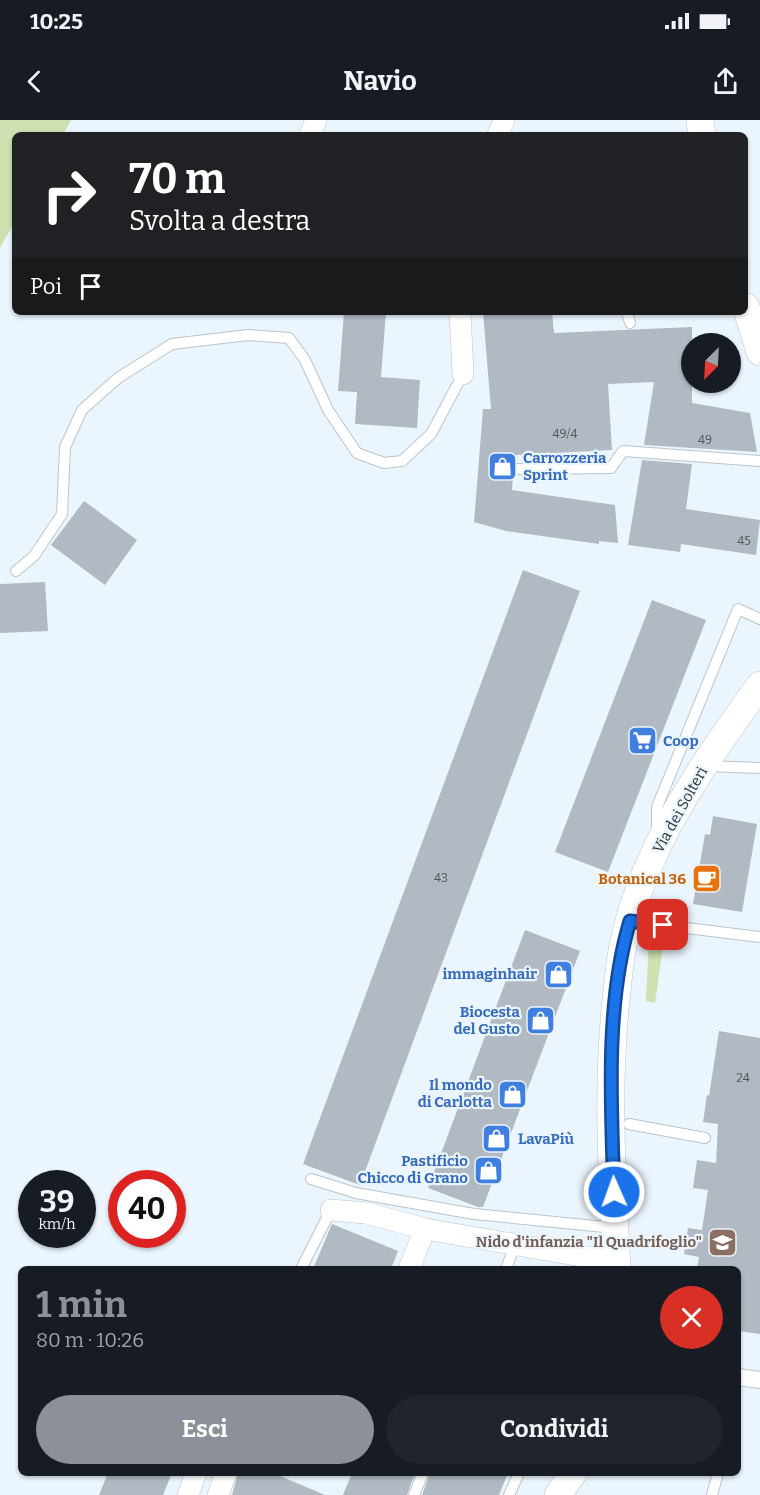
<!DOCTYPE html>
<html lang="it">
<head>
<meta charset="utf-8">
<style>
	:root { --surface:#171b24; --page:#20242c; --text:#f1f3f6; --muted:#9ea1a6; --accent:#8c9099 }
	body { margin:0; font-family:Bitter,serif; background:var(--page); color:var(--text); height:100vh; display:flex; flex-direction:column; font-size:22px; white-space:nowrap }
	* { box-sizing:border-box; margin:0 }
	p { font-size:20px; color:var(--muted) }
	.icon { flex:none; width:33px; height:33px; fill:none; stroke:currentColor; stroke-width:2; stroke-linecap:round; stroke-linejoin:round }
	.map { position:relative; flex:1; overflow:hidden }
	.drawer { position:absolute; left:18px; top:1146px; width:723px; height:210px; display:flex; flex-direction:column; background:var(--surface); border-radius:9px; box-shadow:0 2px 4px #0004 }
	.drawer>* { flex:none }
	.hud { position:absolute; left:12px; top:12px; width:736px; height:183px; border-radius:9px; box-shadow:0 2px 4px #0004; background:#202124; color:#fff; overflow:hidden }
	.needle { width:39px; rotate:204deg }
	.buttons { position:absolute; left:681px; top:213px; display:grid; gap:12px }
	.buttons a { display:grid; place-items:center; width:60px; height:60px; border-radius:50%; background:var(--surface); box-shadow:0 2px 4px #0004; font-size:30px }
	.speed { position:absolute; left:18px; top:1050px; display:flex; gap:12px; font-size:30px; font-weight:700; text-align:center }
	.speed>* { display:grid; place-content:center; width:78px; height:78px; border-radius:50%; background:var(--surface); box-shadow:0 2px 4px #0004; line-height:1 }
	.speed small { font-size:15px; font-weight:400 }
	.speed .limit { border:9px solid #d22; background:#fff; color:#111 }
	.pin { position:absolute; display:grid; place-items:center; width:51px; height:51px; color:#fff; margin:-26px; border-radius:12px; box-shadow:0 3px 9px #0006 }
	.me { position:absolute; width:66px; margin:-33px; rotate:358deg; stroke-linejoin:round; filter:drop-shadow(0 0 4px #0008) }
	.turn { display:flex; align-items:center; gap:21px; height:126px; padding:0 18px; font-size:27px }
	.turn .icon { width:78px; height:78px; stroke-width:2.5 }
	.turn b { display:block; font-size:42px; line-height:51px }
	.then { display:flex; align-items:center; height:57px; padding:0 18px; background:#0003; gap:12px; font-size:22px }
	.round { display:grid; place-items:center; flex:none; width:63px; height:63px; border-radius:32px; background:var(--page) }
	.summary { display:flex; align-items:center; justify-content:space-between; height:102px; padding:0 18px }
	h1 { font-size:36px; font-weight:700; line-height:45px; color:var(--accent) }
	.action { display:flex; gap:12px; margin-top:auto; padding:12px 18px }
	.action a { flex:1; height:69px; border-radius:36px; background:var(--accent); color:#fff; font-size:24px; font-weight:700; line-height:69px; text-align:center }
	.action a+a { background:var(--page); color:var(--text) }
	.status { display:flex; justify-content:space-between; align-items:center; height:42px; padding:0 30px; background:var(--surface); direction:ltr }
	.status svg { height:16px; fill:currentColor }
	header { display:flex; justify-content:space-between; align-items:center; height:78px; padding:0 18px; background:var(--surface); font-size:27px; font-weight:700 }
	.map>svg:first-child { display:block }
	.green { fill:#d0e1b1 }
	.building { fill:#b1bac2 }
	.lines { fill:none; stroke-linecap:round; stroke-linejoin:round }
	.service-casing { stroke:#bbc4cc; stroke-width:12 }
	.pedestrian-casing { stroke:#bbc4cc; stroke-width:18 }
	.minor-casing { stroke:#bbc4cc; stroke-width:22 }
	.tertiary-casing { stroke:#bbc4cc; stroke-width:28 }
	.service { stroke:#fff; stroke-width:10 }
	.pedestrian { stroke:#fff; stroke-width:16 }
	.minor { stroke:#fff; stroke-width:21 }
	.tertiary { stroke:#fff; stroke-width:27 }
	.route-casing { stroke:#114b97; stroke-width:15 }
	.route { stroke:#1a73e8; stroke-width:10 }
	.labels { text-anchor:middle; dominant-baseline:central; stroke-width:4.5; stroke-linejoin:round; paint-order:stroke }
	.number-label { font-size:12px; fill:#505459 }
	.shop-label { font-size:15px; font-weight:bold; fill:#366cbe; stroke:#ebf5fd; text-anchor:end }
	.street-label { font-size:15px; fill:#2f3236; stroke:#ebf5fd }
	.food-label { font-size:15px; font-weight:bold; fill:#c56008; stroke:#ebf5fd; text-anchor:end }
	.education-label { font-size:15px; font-weight:bold; fill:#785e54; stroke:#ebf5fd; text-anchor:end }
</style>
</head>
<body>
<div class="status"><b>10:25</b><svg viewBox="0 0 49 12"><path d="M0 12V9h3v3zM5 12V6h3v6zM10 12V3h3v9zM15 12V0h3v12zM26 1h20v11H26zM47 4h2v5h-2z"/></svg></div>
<header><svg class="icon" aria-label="back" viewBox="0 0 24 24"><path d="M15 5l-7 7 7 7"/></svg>Navio<svg class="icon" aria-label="share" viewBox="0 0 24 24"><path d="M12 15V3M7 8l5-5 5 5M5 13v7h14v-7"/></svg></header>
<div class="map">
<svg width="760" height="1375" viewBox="0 0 760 1375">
	<rect width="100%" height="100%" fill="#ebf5fd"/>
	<!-- green -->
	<g class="green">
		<path d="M0,0H71L63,15H15V101L0,128Z"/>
		<path d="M649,817L664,819L655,883L646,881Z"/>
	</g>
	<!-- building -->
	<g class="building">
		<path d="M344,192H386L381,257L420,260L417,308L355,304L357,272L338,271Z"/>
		<path d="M483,192H552L554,213L692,207V283L750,293L757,332L644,325L654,262L608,264L612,330L516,335L515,342L511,345L510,350L513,355L512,370L615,385L618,423L599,421V424L506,411L474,402L483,289H491Z"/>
		<path d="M642,340L692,344L686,389L760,400L756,435L681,424L680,432L628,425Z"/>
		<path d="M84,381L137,420L105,465L51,425Z"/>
		<path d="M523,450L580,471L360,1065L303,1044Z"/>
		<path d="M45,462L48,511L0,513V464Z"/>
		<path d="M652,480L706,500L608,752L555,732Z"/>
		<path d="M713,696L757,704L742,792L693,784L705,714L710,715Z"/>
		<path d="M525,810L580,831L483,1087H478L428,1068Z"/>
		<path d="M719,911L760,918V1214L738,1211V1149H697L699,1137L684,1134L688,1108L702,1110L708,1070L693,1068L697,1040L716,1043L718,1004L703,1002L707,975L709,976Z"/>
		<path d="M332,1104L398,1131L391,1149H313Z"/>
		<path d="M108,1353H172L163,1375H99Z"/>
		<path d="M238,1353H273L325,1375H232Z"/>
		<path d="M352,1353H415L407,1375H343Z"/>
		<path d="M430,1353H508L499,1375H422Z"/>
	</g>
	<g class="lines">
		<defs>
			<g id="service">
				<path d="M627,192L630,203"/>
				<path d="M517,349L611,348L623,331L760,341"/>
				<path d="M16,451L34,436L62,394L65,327L82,290L118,258L172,224L248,215L289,218L305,240L328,290L357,333L384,343L402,341L431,314L463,254"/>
				<path d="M706,646L760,648"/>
				<path d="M657,710V687L738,489L760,499"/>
				<path d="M630,801L760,817"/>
				<path d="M629,1004L705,1018"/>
				<path d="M311,1059L356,1073L474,1094L615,1108"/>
				<path d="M301,1149L331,1090"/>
				<path d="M506,1149L515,1125"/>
				<path d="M414,1375L423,1353"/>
				<path d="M509,1375L519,1353"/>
				<path d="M712,1375L718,1353"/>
			</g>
			<path id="pedestrian" d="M738,1257L760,1260"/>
			<g id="minor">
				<path d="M310,15L316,0"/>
				<path d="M498,15L504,0"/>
				<path d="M460,192L463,254"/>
				<path d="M331,1090L366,1093L425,1109L617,1142"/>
				<path d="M409,1149L425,1109"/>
				<path d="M188,1375L196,1353"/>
				<path d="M218,1375L226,1353"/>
			</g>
			<g id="tertiary">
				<path d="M700,0L702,15"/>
				<path d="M746,187L760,232"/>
				<path d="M617,1149C612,1057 606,963 617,871C619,854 620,837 624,821C645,725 704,643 760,565"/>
				<path d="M558,1375L573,1353"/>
			</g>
		</defs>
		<!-- service casing -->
		<use href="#service" class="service-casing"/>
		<!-- pedestrian casing -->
		<use href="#pedestrian" class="pedestrian-casing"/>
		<!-- minor casing -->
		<use href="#minor" class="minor-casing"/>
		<!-- tertiary casing -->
		<use href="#tertiary" class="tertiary-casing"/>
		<!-- service -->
		<use href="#service" class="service"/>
		<!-- pedestrian -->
		<use href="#pedestrian" class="pedestrian"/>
		<!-- minor -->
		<use href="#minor" class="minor"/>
		<!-- tertiary -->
		<use href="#tertiary" class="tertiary"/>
	</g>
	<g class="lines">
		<defs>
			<path id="route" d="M614,1072C611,985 605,884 630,801L663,805"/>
		</defs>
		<!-- route casing -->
		<use href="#route" class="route-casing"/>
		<!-- route -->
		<use href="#route" class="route"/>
	</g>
	<!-- icons -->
	<defs>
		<symbol id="shop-square" viewBox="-11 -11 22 22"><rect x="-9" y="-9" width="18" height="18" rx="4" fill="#3f7fe0" stroke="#ebf5fd"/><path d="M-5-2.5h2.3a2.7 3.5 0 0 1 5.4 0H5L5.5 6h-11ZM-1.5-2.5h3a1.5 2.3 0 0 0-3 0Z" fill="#fff"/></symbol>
		<symbol id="supermarket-square" viewBox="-11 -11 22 22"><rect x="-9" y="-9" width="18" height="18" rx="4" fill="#3f7fe0" stroke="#ebf5fd"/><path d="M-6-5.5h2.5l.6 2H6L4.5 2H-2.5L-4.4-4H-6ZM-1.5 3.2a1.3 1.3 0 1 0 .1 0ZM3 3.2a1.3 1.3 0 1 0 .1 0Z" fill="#fff"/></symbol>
		<symbol id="cafe-square" viewBox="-11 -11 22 22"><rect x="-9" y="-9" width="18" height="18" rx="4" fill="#e8710a" stroke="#ebf5fd"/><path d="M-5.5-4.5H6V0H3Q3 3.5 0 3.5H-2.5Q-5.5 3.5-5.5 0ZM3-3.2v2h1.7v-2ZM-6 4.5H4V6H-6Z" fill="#fff"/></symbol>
		<symbol id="school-square" viewBox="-11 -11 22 22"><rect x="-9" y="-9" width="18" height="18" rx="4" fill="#8d6e63" stroke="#ebf5fd"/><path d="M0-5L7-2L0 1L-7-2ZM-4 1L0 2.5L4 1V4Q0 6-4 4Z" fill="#fff"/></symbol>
	</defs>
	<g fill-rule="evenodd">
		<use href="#shop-square" x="486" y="330" width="33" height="33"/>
		<use href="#supermarket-square" x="626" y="604" width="33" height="33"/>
		<use href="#cafe-square" x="690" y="742" width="33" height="33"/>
		<use href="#shop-square" x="542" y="838" width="33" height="33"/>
		<use href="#shop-square" x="524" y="884" width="33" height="33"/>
		<use href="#shop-square" x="496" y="958" width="33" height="33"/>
		<use href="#shop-square" x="480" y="1002" width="33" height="33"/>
		<use href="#shop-square" x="472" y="1034" width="33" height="33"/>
		<use href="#school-square" x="706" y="1106" width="33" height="33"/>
	</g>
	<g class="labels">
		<!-- number labels -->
		<g class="number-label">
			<text x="565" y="314">49/4</text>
			<text x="705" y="320">49</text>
			<text x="744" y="421">45</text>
			<text x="441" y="758">43</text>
			<text x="743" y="958">24</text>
		</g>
		<!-- shop labels -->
		<g class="shop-label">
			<text x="523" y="338" text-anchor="start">Carrozzeria<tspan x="523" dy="17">Sprint</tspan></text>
			<text x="663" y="621" text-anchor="start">Coop</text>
			<text x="537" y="854">immaginhair</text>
			<text x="520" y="892">Biocesta<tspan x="520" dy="17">del Gusto</tspan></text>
			<text x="492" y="965">Il mondo<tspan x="492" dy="17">di Carlotta</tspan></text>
			<text x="518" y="1019" text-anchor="start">LavaPiù</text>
			<text x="468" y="1041">Pastificio<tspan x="468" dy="17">Chicco di Grano</tspan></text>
		</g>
		<!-- street labels -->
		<g class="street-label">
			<text transform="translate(680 690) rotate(-61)">Via dei Solteri</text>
		</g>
		<!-- food labels -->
		<g class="food-label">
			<text x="686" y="759">Botanical 36</text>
		</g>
		<!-- education labels -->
		<g class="education-label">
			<text x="702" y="1122">Nido d'infanzia "Il Quadrifoglio"</text>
		</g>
	</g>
</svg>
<div class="buttons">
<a><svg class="needle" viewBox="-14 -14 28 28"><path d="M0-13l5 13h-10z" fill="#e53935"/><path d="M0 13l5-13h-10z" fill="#9ea1a6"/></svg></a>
</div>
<div class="speed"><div>39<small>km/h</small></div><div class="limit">40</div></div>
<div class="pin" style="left:663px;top:805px;background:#d93025"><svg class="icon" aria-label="arrive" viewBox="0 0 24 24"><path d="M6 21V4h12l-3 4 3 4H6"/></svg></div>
<svg class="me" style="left:614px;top:1072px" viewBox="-20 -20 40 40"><circle r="17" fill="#1a73e8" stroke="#fff" stroke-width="3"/><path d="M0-11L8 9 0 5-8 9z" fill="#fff"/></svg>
<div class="hud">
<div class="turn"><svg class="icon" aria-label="right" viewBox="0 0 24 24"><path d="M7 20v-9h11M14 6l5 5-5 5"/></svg><div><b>70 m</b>Svolta a destra</div></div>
<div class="then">Poi<svg class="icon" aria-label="arrive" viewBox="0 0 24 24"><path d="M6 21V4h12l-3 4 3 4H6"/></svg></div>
</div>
<section class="drawer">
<div class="summary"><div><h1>1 min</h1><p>80 m · 10:26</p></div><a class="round" style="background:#d93025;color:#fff"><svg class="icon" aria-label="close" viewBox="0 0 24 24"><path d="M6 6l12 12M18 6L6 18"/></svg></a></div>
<div class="action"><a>Esci</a><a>Condividi</a></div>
</section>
</div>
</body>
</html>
